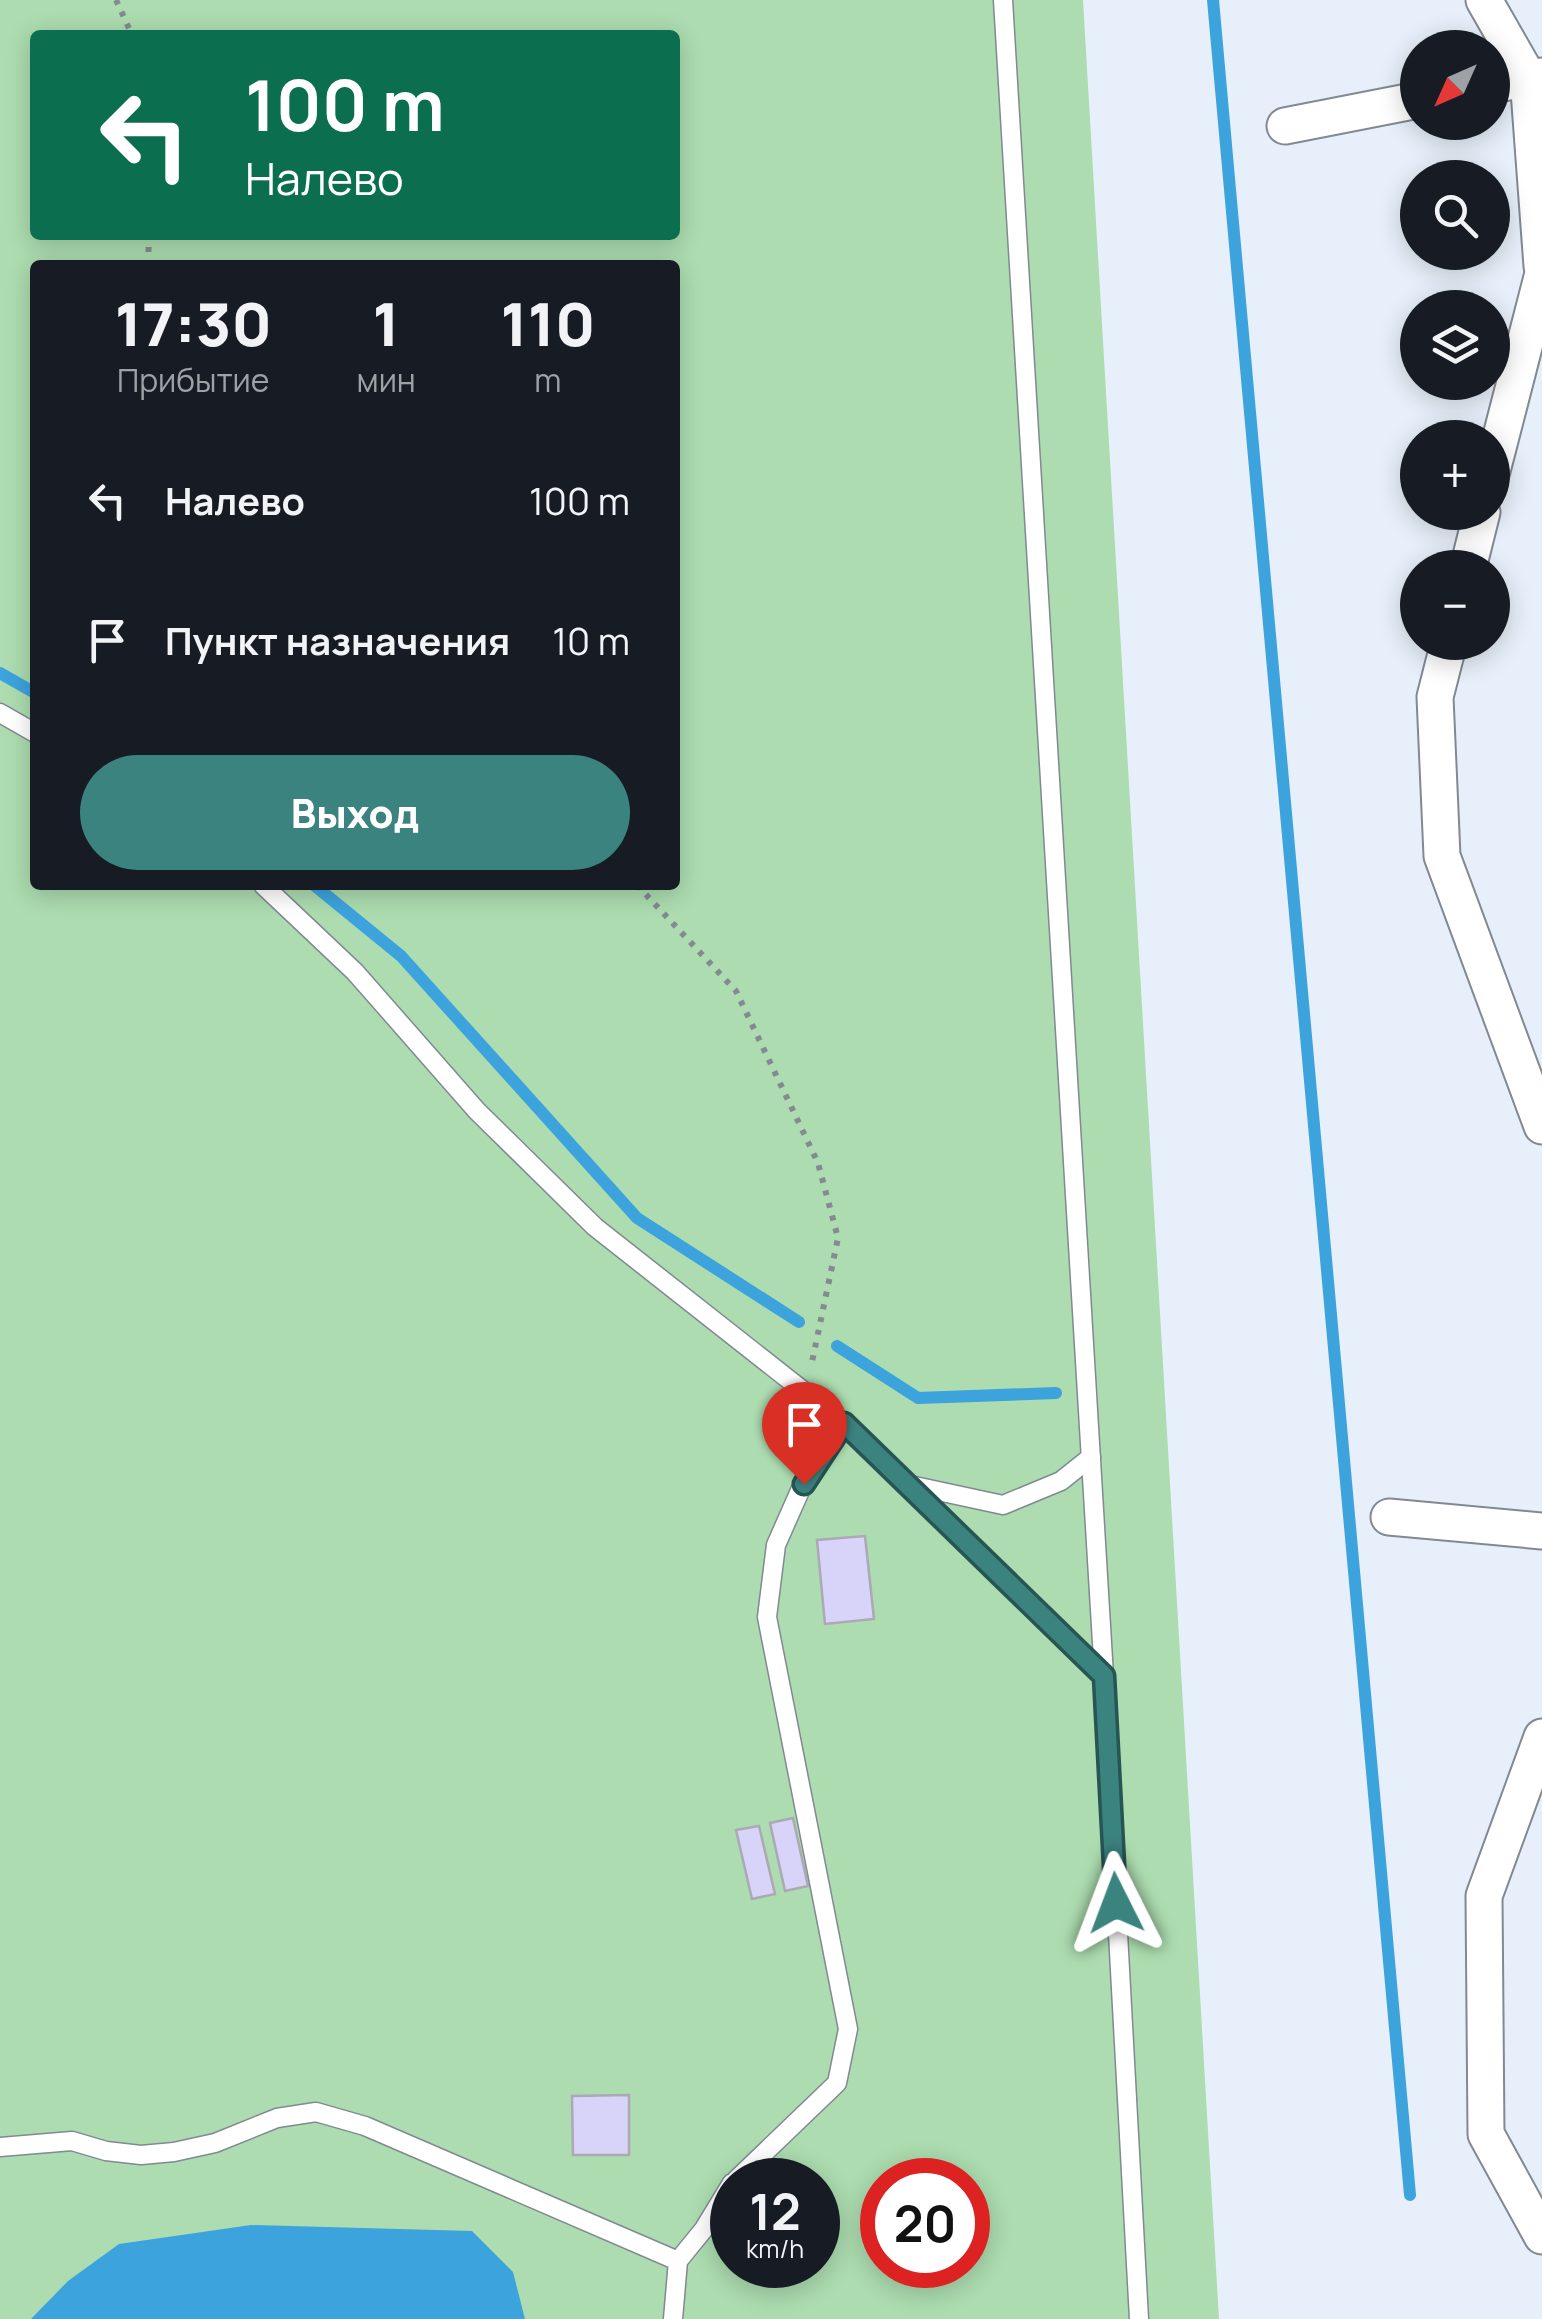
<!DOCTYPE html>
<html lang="ru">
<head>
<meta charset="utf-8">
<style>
	:root { --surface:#171b24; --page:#20242c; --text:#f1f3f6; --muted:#9ea1a6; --accent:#3b837f }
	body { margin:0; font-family:Manrope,sans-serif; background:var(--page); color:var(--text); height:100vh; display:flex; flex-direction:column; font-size:38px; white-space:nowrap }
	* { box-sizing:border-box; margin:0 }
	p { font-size:32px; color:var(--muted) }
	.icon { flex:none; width:55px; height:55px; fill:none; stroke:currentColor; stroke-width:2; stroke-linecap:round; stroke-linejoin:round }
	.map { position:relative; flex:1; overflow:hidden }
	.details { position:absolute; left:30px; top:260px; width:650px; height:630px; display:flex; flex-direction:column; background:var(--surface); border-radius:10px; box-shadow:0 5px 25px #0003 }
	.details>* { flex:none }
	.guide { position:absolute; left:30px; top:30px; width:650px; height:210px; border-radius:10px; box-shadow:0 5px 25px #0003; background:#0b6e4f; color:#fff; overflow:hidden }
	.needle { width:65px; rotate:225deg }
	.fabs { position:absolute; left:1400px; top:30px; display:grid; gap:20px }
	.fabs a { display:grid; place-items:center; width:110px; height:110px; border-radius:50%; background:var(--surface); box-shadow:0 5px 25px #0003; font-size:50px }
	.speed { position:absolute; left:710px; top:2158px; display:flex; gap:20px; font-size:50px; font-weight:700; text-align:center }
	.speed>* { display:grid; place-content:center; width:130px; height:130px; border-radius:50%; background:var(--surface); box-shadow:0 5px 25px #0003; line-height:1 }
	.speed small { font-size:25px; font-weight:400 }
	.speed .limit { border:15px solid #d22; background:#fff; color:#111 }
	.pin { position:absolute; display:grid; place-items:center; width:85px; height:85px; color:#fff; margin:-102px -42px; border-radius:50% 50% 50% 0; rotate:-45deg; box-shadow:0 0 10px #0007 }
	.pin .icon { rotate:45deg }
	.me { position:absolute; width:110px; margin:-55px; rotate:357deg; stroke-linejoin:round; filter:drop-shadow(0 0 8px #0008) }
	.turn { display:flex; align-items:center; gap:35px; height:210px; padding:0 50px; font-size:45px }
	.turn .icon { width:130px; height:130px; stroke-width:2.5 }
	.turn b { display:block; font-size:70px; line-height:85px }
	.eta { display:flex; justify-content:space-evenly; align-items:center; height:170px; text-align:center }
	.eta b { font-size:60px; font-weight:800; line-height:70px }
	.button { display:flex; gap:20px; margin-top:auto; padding:20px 50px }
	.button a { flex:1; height:115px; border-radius:60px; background:var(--accent); color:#fff; font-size:40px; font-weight:800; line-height:115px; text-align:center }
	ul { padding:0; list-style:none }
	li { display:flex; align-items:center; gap:30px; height:140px; padding:0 50px }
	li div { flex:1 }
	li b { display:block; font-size:38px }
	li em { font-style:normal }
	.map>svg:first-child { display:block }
	.green { fill:#acdcaf; fill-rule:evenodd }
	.water { fill:#3da3dd }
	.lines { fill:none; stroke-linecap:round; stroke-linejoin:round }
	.stream { stroke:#3da3dd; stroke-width:12 }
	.building { fill:#d8d3f8; stroke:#aaa9b4; stroke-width:2.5 }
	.service-casing { stroke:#818992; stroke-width:21 }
	.minor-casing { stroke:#818992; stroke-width:39 }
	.path { stroke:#848a91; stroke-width:6; stroke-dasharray:5 8; stroke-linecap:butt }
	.service { stroke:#fff; stroke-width:18 }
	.minor { stroke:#fff; stroke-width:35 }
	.route-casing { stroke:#265553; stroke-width:25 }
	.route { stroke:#3b837f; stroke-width:18 }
</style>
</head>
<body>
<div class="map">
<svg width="1542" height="2319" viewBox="0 0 1542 2319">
	<rect width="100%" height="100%" fill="#e7f0fa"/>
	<!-- green -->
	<path class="green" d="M0,0H1083L1219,2319H0ZM35,35H675V235H35ZM35,265H675V885H35ZM732,2180H818V2265H732ZM882,2180H968V2265H882Z"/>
	<!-- water -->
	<path class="water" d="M251,2225L472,2231L513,2272L525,2319H31L68,2281L119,2244Z"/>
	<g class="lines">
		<!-- stream -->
		<g class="stream">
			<path d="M1213,0L1410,2195"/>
			<path d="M0,673L35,693"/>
			<path d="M314,885L401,956L637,1218L799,1322"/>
			<path d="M837,1346L918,1398L1056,1393"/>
		</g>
	</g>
	<!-- building -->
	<g class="building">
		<path d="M865,1536L874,1619L825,1624L817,1540Z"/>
		<path d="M793,1818L808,1886L785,1891L770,1823Z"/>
		<path d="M759,1826L775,1894L752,1899L736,1830Z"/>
		<path d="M629,2095V2155H573L572,2096Z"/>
	</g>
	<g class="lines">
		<defs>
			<g id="service">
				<path d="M1003,0L1104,1676L1139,2319"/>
				<path d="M0,713L35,733"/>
				<path d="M263,885L355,972L477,1111L595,1227L844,1423L1104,1676"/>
				<path d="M910,1485L1003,1505L1061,1481L1091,1457"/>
				<path d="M0,2147L72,2141L106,2151L141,2155L174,2152L215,2143L277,2118L316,2112L365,2126L678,2261"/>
				<path d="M736,2180L837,2083L848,2029L767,1617L776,1545L803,1484L844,1423"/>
				<path d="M673,2319L678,2261L704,2229L732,2183"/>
			</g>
			<g id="minor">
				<path d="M1484,0L1528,77L1542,266"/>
				<path d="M1492,85L1542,76"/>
				<path d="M1285,126L1418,100"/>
				<path d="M1492,471L1542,277"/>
				<path d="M1468,568L1482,512"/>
				<path d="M1449,642L1435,697L1442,856L1542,1126"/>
				<path d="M1389,1517L1542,1531"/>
				<path d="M1542,1737L1484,1896L1486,2134L1542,2236"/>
			</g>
		</defs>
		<!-- service casing -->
		<use href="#service" class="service-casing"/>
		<!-- minor casing -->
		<use href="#minor" class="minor-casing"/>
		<!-- path -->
		<g class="path">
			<path d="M116,0L132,35"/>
			<path d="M148,265L149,235"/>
			<path d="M637,885L736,991L818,1163L838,1238L812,1362"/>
		</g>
		<!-- service -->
		<use href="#service" class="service"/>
		<!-- minor -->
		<use href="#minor" class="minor"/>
	</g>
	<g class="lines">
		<defs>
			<path id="route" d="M804,1484L844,1423L1104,1676L1116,1903"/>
		</defs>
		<!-- route casing -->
		<use href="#route" class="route-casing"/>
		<!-- route -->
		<use href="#route" class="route"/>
	</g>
</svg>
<div class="fabs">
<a><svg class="needle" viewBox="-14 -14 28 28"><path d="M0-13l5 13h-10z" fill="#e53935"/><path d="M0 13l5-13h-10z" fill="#9ea1a6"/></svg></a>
<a><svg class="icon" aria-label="search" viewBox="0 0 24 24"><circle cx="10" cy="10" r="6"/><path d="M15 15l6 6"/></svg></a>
<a><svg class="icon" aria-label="layers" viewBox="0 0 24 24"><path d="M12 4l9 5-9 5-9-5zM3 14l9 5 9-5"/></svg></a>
<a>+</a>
<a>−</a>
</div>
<div class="speed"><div>12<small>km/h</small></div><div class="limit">20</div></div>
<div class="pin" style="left:804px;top:1484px;background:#d93025"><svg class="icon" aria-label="arrive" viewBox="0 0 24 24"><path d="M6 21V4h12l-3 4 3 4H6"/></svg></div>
<svg class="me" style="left:1116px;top:1903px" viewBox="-20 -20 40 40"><path d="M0-17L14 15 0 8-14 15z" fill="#3b837f" stroke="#fff" stroke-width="4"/></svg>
<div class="guide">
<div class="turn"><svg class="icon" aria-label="left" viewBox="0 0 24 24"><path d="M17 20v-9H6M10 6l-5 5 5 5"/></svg><div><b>100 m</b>Налево</div></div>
</div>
<section class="details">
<div class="eta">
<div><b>17:30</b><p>Прибытие</p></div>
<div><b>1</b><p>мин</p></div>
<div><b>110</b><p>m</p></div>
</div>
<ul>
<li><svg class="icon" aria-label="left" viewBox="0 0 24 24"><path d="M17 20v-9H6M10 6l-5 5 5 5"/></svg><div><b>Налево</b></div><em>100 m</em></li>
<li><svg class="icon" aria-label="arrive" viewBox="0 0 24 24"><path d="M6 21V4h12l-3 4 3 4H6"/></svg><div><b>Пункт назначения</b></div><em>10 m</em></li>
</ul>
<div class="button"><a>Выход</a></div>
</section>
</div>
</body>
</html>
